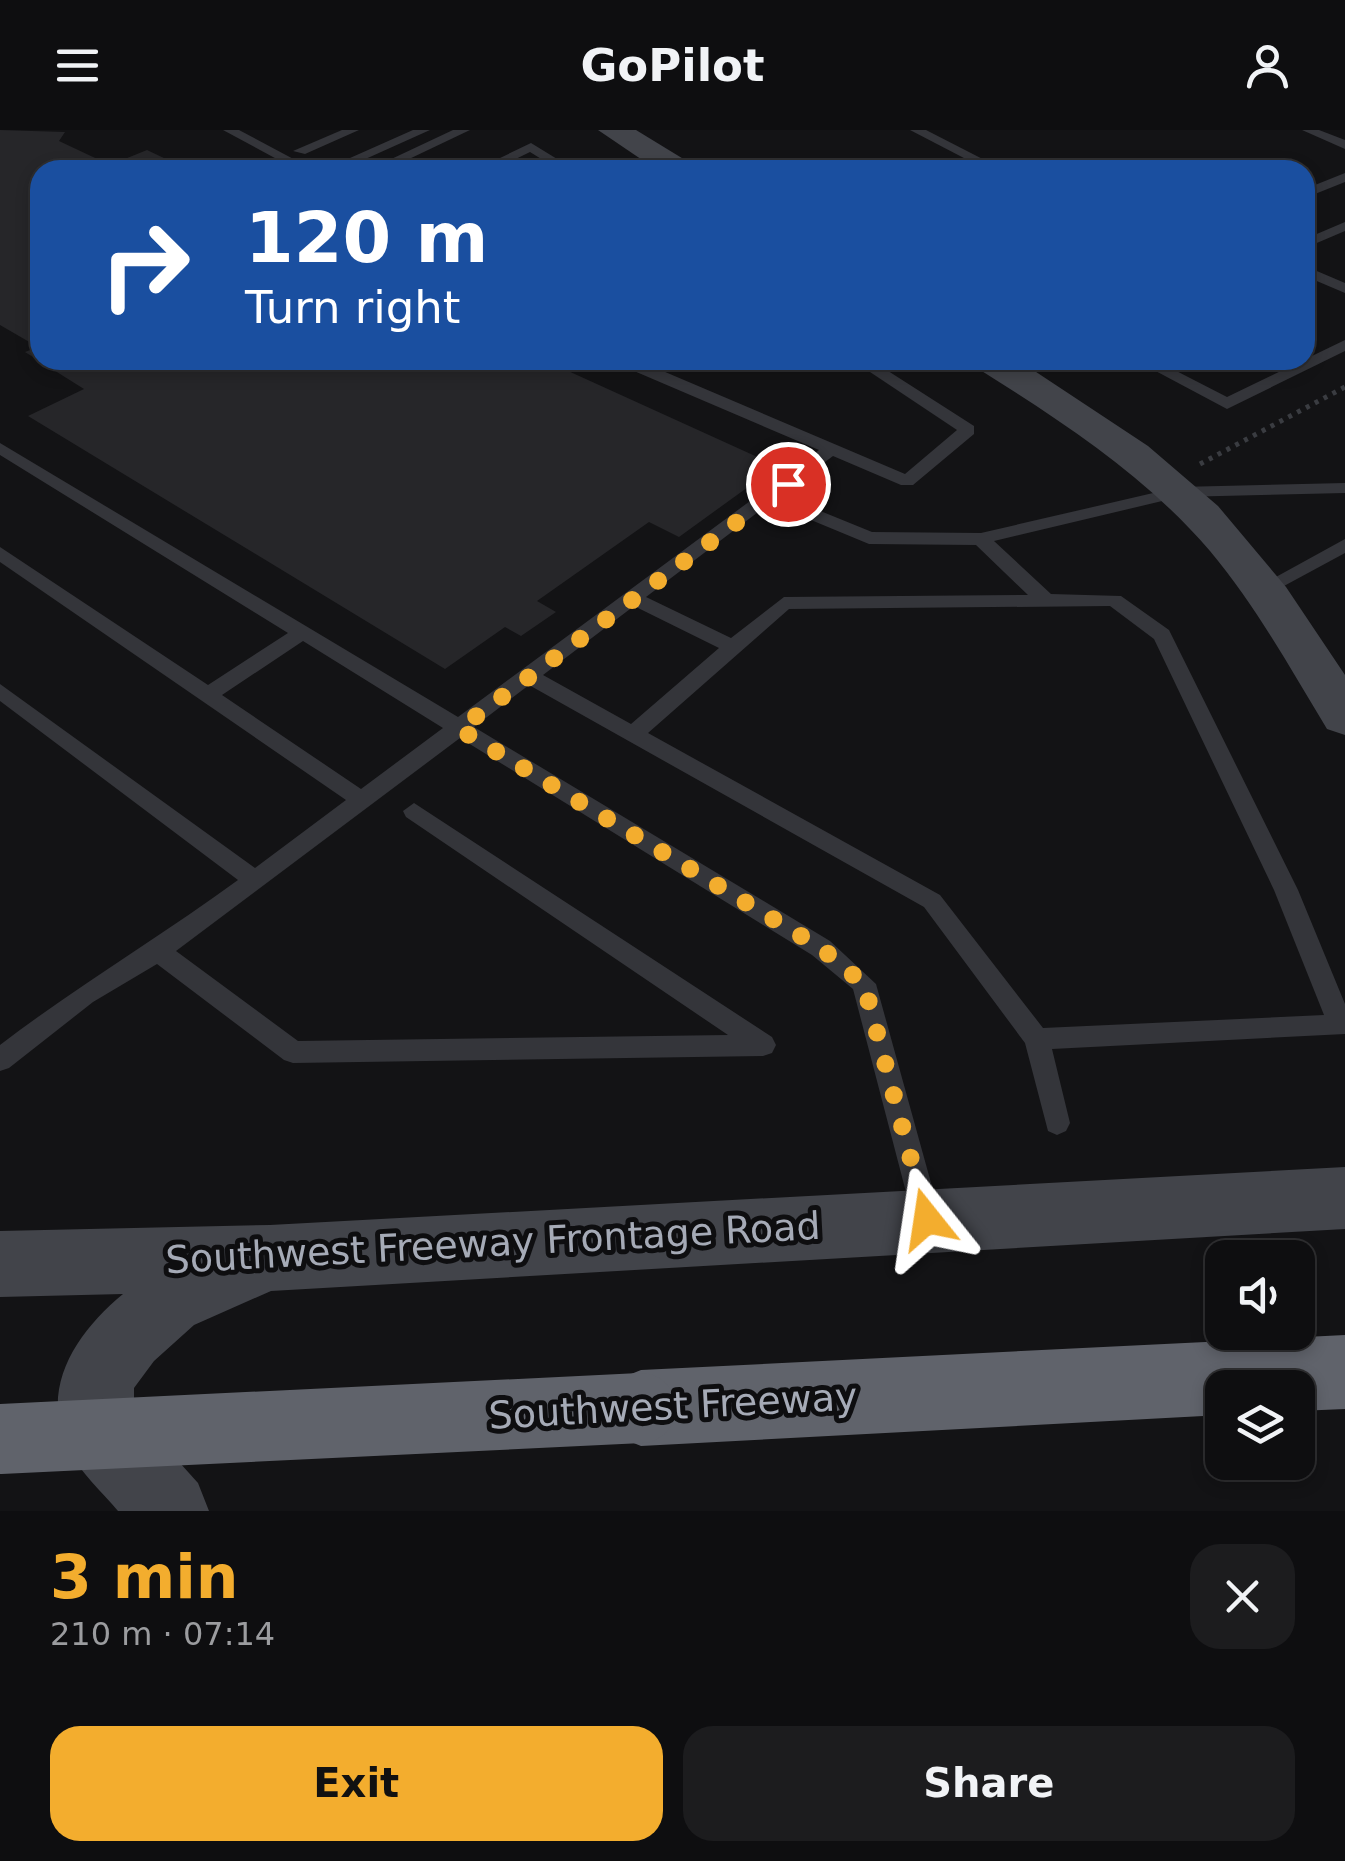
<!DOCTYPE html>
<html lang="en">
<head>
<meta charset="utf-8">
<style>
	:root { --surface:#0e0e10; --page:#1c1c1e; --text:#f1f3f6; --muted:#9b9c9f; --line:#2e2e30; --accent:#f3ad2e }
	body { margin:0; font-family:"DejaVu Sans",sans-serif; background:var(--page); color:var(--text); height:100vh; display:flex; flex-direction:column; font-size:38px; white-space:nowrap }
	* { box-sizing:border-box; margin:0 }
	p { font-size:32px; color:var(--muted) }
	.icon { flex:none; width:55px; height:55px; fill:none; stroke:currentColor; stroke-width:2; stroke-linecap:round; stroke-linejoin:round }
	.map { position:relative; height:1381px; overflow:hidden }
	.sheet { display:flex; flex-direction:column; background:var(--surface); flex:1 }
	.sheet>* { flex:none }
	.hud { position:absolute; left:30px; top:30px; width:1285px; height:210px; border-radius:30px; box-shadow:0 5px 15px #0003,0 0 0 2px var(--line); background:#1a4fa0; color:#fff; overflow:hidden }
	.tools { position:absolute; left:1205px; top:1110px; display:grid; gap:20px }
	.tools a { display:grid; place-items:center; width:110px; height:110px; border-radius:20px; background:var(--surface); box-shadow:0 5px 15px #0003,0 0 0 2px var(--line); font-size:50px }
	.pin { position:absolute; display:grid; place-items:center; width:85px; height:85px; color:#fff; margin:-42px; border:5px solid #fff; border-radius:50%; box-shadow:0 2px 10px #0007 }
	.me { position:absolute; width:110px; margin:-55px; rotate:345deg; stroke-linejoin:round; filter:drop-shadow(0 0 8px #0008) }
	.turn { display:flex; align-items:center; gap:35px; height:210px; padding:0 50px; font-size:45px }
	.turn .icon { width:130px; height:130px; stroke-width:2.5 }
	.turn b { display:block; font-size:70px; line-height:85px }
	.round { display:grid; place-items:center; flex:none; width:105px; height:105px; border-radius:30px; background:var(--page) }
	.headline { display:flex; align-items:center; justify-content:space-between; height:170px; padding:0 50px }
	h1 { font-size:60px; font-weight:600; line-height:75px; color:var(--accent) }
	.action { display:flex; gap:20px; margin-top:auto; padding:20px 50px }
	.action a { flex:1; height:115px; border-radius:30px; background:var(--accent); color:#111; font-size:40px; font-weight:600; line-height:115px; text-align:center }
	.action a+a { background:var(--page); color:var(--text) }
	header { display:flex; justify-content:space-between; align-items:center; height:130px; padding:0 50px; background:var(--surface); font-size:45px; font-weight:600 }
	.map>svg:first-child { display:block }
	.building { fill:#262629 }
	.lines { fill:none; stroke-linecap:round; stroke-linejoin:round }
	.path { stroke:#3a3c41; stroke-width:5; stroke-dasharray:4 6; stroke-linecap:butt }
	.lane { fill:#34353a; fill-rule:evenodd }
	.secondary { fill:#42444a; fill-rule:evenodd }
	.highway { fill:#60636b; fill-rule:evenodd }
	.highway-bridge { stroke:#60636b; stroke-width:70 }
	.route { stroke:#f3ad2e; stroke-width:18; stroke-dasharray:0 32.4 }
	.labels { text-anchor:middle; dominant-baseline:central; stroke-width:10; stroke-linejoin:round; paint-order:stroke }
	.near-street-label { font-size:38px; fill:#a5aab6; stroke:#0e0e10 }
</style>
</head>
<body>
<header><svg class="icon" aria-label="menu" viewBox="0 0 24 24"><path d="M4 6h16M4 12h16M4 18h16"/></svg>GoPilot<svg class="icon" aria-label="person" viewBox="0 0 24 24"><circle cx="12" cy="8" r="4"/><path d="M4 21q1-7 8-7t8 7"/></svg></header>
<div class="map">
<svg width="1345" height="1381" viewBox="0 0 1345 1381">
	<rect width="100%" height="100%" fill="#131315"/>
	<!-- building -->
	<path class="building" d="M0,0L65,2L59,11L110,35L147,20L168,30L153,36L162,40H40V230H544L777,336L679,407L649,392L537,471L556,482L521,506L505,497L445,539L28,286L84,259L25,222L38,217L0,195Z"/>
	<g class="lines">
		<!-- path -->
		<path class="path" d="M1200,334L1345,257"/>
		<!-- lane -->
		<g class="lane">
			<path d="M223,0H239L314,40H297Z"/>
			<path d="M342,0H359L305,24L293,21Z"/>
			<path d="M413,0H430L341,40H323Z"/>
			<path d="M453,0H470L386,40H368Z"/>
			<path d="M910,0H926L1004,40H987Z"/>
			<path d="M1302,0H1319L1345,10V19Z"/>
			<path d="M531,13L575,40H559L530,22L493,40H475Z"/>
			<path d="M1345,43V52L1305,68V59Z"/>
			<path d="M1345,92V101L1305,118V109Z"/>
			<path d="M1305,136L1345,153V163L1305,146Z"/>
			<path d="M1345,210V221L1227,279L1135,230H1155L1227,267Z"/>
			<path d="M619,230H637L905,344L957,300L852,230H871L974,296V304L913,355H901L833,326L781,365L872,402L981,403L1179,357L1345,353V363L1179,367L994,411L1051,464L1121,466L1169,500L1298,760L1345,874V904L1052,919L1070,993L1066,1001L1057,1005L1048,1001L1025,913L924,777L529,555L474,597L830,811L876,854L941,1089L937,1098L927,1102L917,1098L913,1089L853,859L812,825L460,608L176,821L298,911L728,905L406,687L403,681L414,673L772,907L776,915L772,923L763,926L293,933L284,930L157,834L93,872L9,938L0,941V915C77,856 160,807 238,750L0,571V554L255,738L346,670L0,432V417L208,555L288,503L0,325V313L458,587L819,320L620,235ZM770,373L869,414L976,415L1028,465L784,467L731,508L646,467ZM634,476L719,518L631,594L543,545ZM1110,476L1154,509L1274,760L1324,885L1043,898L940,765L648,603L789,479ZM303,511L443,598L361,659L222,565Z"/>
			<path d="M1345,409V423L1271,463H1257L1254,459Z"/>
		</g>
		<!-- secondary -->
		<g class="secondary">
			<path d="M598,0H636L690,33L695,40H657Z"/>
			<path d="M971,230H1018L1148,316L1218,376L1286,457L1345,545V605L1327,599C1290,538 1256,476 1210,421C1145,345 1061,291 977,238Z"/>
			<path d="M1345,1037V1099L271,1161L194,1195L154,1231L134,1258V1282L198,1353L209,1381H118C102,1362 80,1342 69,1320C38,1259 76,1203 123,1164L0,1167V1101L270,1095Z"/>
		</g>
		<!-- highway -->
		<path class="highway" d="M1345,1205V1279L1298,1281V1258H1222V1285L641,1316L614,1305L603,1278L614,1251L641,1240Z"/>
		<!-- highway-bridge -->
		<path class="highway-bridge" d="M0,1309L641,1278"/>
	</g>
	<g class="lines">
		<!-- route -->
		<path class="route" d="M788,354L459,599L821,818L864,854L927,1089"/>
	</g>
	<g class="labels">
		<!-- near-street labels -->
		<g class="near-street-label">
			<text transform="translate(493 1113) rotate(-3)">Southwest Freeway Frontage Road</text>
			<text transform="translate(673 1276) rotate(-3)">Southwest Freeway</text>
		</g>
	</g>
</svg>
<div class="tools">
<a><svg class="icon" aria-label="sound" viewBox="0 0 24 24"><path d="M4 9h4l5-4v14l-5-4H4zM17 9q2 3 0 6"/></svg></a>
<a><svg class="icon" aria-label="layers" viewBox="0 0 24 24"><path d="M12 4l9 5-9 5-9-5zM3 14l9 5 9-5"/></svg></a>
</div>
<div class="pin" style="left:788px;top:354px;background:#d93025"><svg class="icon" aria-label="arrive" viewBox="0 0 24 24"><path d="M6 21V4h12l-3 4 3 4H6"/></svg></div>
<svg class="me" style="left:927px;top:1089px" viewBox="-20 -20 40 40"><path d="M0-17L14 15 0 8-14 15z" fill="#f3ad2e" stroke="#fff" stroke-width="4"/></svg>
<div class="hud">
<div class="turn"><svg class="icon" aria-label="right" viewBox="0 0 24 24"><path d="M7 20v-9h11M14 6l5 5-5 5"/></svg><div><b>120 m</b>Turn right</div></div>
</div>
</div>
<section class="sheet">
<div class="headline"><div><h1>3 min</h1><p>210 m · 07:14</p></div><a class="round"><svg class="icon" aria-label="close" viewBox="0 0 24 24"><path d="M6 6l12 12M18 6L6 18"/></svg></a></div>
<div class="action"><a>Exit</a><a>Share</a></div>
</section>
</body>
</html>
